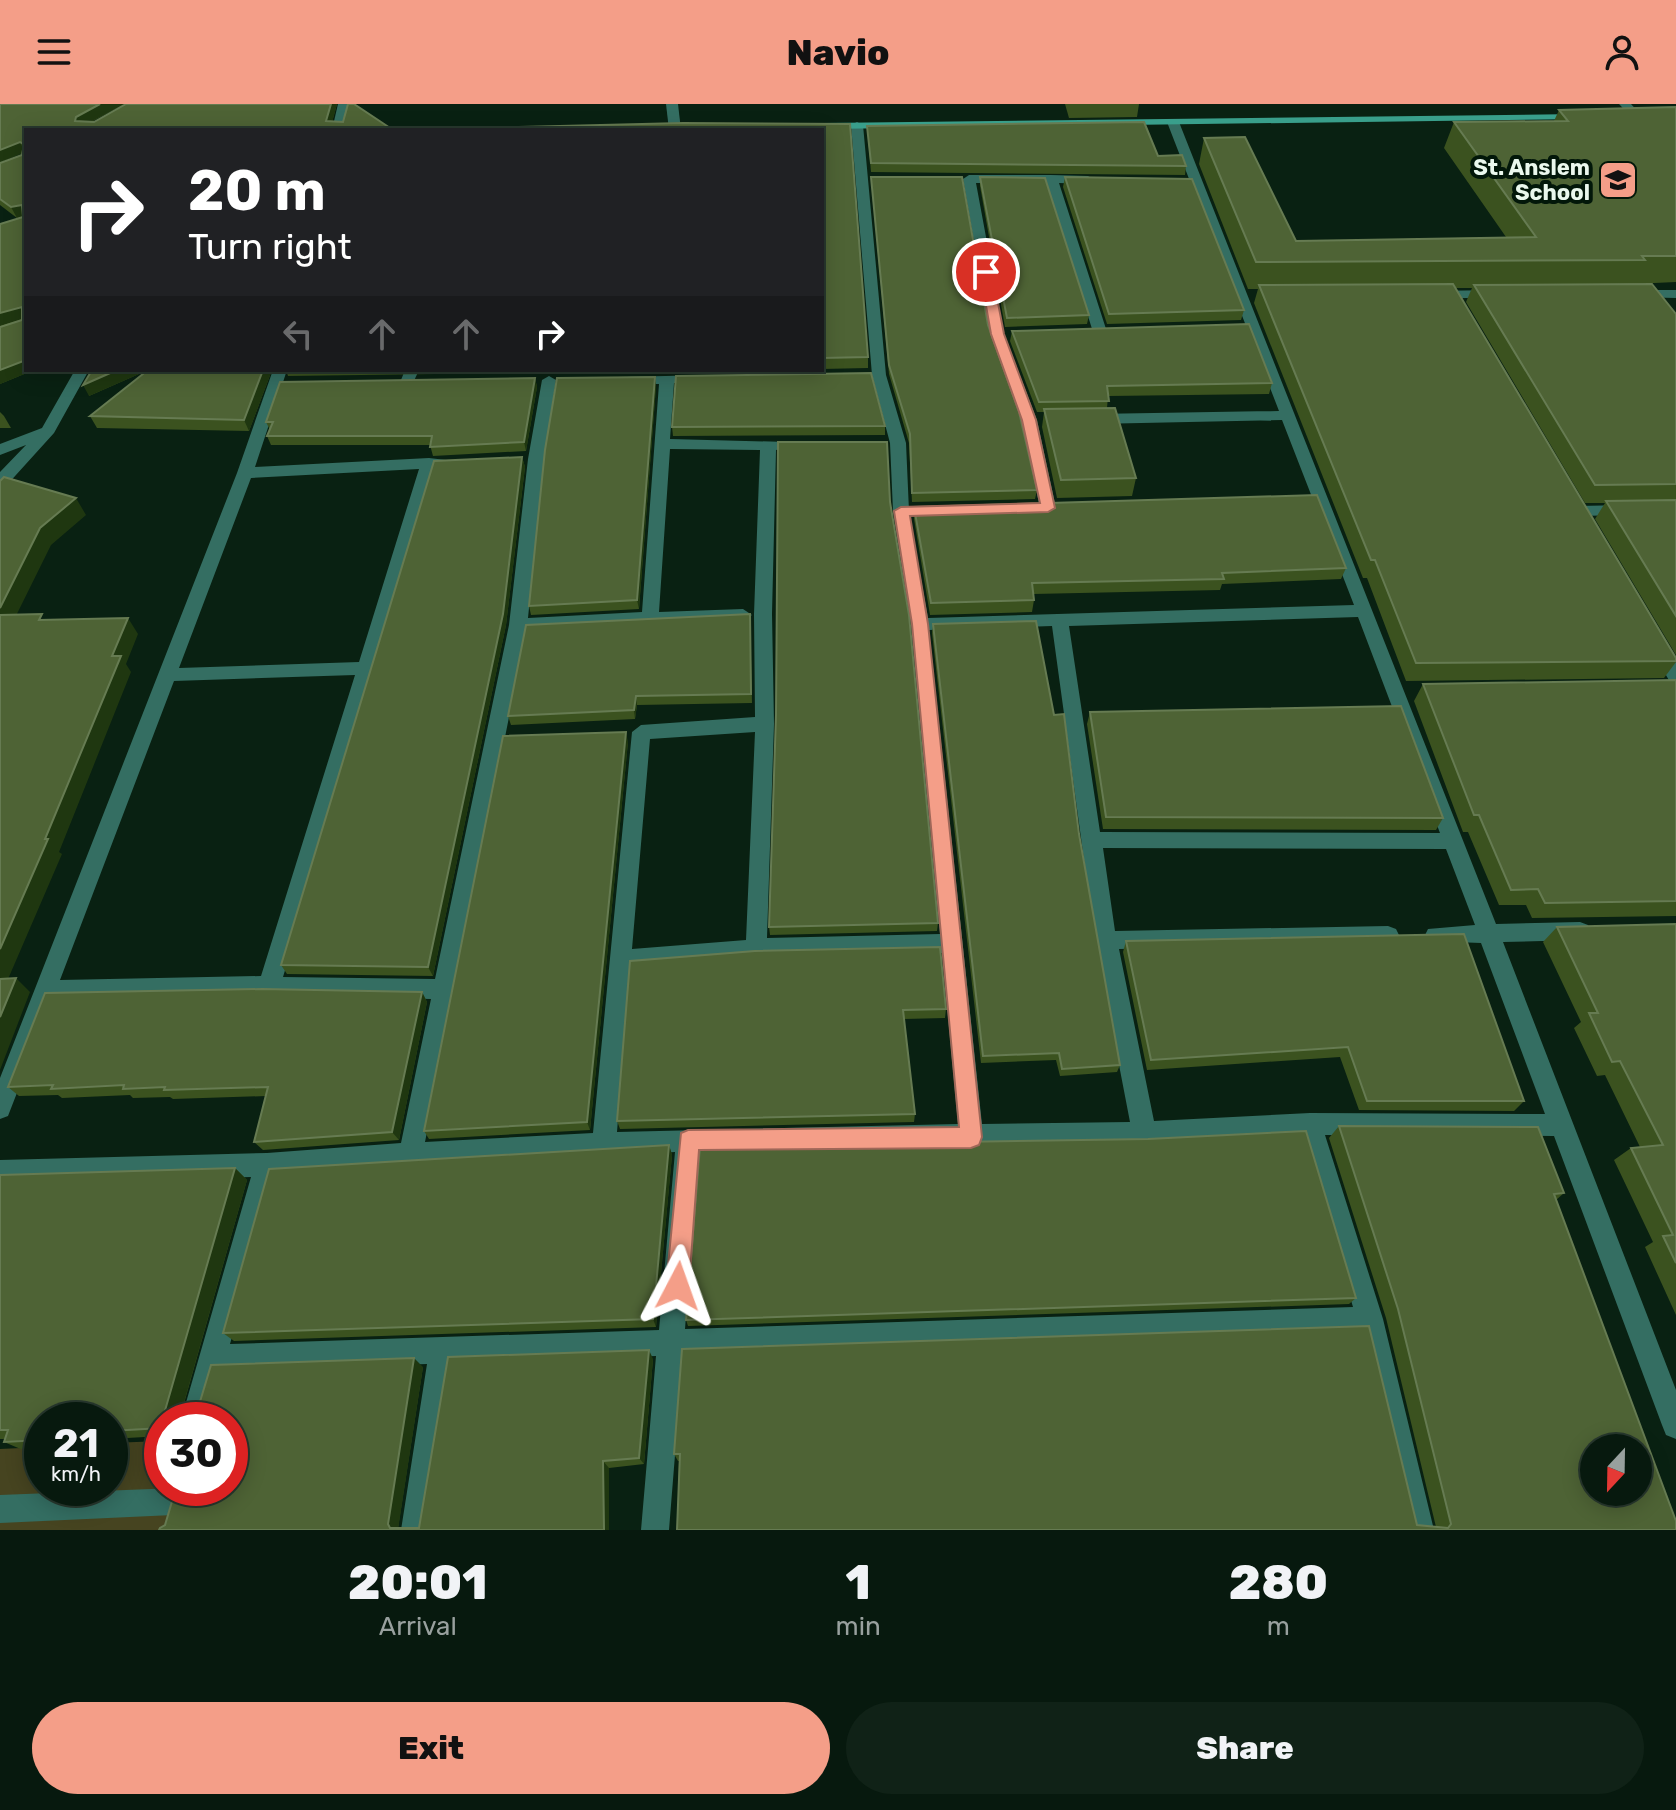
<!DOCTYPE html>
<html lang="en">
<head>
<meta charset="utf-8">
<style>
	:root { --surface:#07190e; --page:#102217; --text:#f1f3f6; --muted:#98a09e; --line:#28382e; --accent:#f49e88 }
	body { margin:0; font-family:Rubik,sans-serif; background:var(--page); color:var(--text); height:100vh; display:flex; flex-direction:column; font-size:30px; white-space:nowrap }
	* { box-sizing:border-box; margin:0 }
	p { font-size:26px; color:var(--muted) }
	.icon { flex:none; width:44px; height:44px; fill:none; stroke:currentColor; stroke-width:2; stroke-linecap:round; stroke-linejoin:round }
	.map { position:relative; height:1426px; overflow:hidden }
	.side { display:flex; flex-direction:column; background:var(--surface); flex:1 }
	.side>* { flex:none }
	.top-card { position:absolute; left:24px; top:24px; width:800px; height:244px; border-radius:0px; box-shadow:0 4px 20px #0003,0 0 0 2px var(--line); background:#202124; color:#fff; overflow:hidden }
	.needle { width:52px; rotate:202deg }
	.buttons { position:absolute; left:1580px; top:1330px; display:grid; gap:16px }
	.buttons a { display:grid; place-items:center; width:72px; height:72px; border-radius:50%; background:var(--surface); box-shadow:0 4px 20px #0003,0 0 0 2px var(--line); font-size:40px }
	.speed { position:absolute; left:24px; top:1298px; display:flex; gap:16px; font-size:40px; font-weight:700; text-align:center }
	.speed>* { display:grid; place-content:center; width:104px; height:104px; border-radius:50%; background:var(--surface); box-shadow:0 4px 20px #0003,0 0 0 2px var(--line); line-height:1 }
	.speed small { font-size:20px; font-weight:400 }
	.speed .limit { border:12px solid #d22; background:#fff; color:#111 }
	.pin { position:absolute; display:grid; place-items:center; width:68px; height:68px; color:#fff; margin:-34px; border:4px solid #fff; border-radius:50%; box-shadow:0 2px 8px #0007 }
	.me { position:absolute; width:88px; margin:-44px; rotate:4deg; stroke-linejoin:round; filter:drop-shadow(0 0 6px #0008) }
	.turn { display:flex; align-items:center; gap:28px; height:168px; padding:0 32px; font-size:36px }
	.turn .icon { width:104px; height:104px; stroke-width:2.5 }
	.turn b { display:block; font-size:56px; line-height:68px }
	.lanes { display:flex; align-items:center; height:76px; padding:0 32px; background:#0003; justify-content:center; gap:40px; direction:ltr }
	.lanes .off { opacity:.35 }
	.eta { display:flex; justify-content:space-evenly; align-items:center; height:136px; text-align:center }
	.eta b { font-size:48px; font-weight:800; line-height:56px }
	.primary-button { display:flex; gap:16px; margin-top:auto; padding:16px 32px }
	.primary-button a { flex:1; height:92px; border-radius:48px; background:var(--accent); color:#111; font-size:32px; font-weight:800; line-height:92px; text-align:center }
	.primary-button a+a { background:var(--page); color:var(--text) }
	header { display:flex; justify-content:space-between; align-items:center; height:104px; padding:0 32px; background:var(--accent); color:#111; font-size:36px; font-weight:800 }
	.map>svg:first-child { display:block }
	.green { fill:#464420 }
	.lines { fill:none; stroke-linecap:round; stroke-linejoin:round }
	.lane { fill:#346e62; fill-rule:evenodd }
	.street { fill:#346e62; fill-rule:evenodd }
	.secondary { fill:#399f8b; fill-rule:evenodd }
	.wall { fill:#3b521f }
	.shaded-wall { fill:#1f3710 }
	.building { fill:#4e6335; stroke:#667b52; stroke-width:2; fill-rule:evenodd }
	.route { fill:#f49e88; stroke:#9f6758; stroke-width:2 }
	.labels { text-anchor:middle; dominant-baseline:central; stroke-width:8; stroke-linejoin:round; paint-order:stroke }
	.far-poi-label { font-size:22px; font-weight:bold; fill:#eaf8ed; stroke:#021709; text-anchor:end }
</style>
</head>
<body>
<header><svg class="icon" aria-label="menu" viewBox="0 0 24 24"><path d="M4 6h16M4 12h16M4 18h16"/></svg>Navio<svg class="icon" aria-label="person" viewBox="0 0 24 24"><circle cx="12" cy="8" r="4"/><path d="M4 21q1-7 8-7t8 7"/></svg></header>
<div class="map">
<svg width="1676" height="1426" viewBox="0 0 1676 1426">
	<rect width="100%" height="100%" fill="#092112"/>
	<!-- green -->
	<path class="green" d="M162,1337V1384H176L164,1426H0V1345L42,1343V1384H110V1339Z"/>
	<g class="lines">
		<!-- lane -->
		<path class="lane" d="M1619,0H1631L1642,12L1632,14Z"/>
		<!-- street -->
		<g class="street">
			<path d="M338,0H350L344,26H332Z"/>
			<path d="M666,0H678L681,26H669Z"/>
			<path d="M1173,15L1179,18L1496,820L1580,818L1588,821L1591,827L1588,833L1580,836L1503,838L1676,1286V1335L1666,1331L1662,1321L1554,1032L1325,1031L1383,1215L1434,1426H1406L1360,1228L683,1251L669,1426H641L656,1252L454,1259L429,1426H401L427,1260L222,1267L209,1316H181L251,1073L0,1080V1056L267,1049L401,1039L431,895L269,892L53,896L8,1012L0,1015V974L237,369L273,266H287L255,363L429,354L446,356L448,359L435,364L283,873L435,875L509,521L528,355L542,276L549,272L556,276L544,355L528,514L642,508L659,280H627L620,276L622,273L708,271L710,274L703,278L674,279L670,335L787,338V344L776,346L772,510L774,620L767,834L940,830L911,520L893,407L890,339L872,271L851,21L857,18L863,21L886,271L906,339L909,407L928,514L1354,501L1282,316L1094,320L1086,315L1094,310L1279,307L1167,18ZM670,345L760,346L754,510L755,613L641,621L632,628L593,1029L425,1038L526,527L743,517L752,511L743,505L659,508ZM419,365L359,558L179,564L251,374ZM1358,513L1440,729L1100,728L1069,522ZM1052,522L1095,836L1130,1018L982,1020L929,526ZM355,571L261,872L60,876L174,577ZM755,628L746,836L632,845L650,635ZM1103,744L1446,745L1475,821L1428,825L1425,831L1428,837L1481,839L1545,1010L1310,1009L1154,1017L1119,845L1388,840L1396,837L1399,831L1396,825L1388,822L1115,827ZM942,849L958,1020L617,1028L630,864L756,853ZM1302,1032L1353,1203L685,1225L699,1047L1144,1040ZM675,1048L659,1226L230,1240L276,1072Z"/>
			<path d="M1051,71L1088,72L1094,76L1088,80L1059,79L1107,228L1105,231L1093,228L1046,79H976L1004,230L1037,316L1056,404L1048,409L1040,404L1021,316L990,230L963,75L969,71Z"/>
			<path d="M1496,186L1503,190L1501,193L1432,195L1425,191L1432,187Z"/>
			<path d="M1636,186H1676V194L1631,193L1629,190Z"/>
			<path d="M75,266H89L54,329L6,382L0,383V368L26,341L0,351V340L42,324Z"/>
			<path d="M405,266H419L413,279H403L401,276Z"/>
			<path d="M1676,400V410L1578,412L1570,407L1578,402Z"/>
			<path d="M1658,536L1664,537L1676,557V580L1670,578L1649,542Z"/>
			<path d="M176,1384L183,1387L187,1397L183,1407L173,1411L0,1419V1391Z"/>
		</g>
		<!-- secondary -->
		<path class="secondary" d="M1580,10L1584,11V15L824,25L818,22L824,19Z"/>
	</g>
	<!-- wall -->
	<g class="wall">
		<path d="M0,0H124L91,18H94L126,0H337L332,18L393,26H26V266H34L0,280V223L23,113L17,114L0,101V59L22,51V49L0,58Z"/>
		<path d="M1065,0H1139L1137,13L1069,14Z"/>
		<path d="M1676,3V178L1633,180L1676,210V551L1595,415L1605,399H1585L1466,198L1472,184H1455L1676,554V558L1664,574L1406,577L1367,474H1363L1254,199L1258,185H1248L1199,60L1204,34L1296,137L1506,133L1444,44L1454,18L1554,17L1559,6Z"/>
		<path d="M683,19L850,20L868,253V264L822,265V26H400Z"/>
		<path d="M867,22L1186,62L1185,71L871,68Z"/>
		<path d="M871,73L988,221L1037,386L1035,395L912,398L909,339L889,270Z"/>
		<path d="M980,73L1089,211L1087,220L1005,223L980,82Z"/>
		<path d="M1065,73L1244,206L1241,216L1107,220L1063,83Z"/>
		<path d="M1012,227L1272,279L1269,290L1108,292L1107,304L1136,374L1132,392L1057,394L1042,323L1044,308H1037L1010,237Z"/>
		<path d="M92,266H272L249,327L97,324L90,312L148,266L89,292Z"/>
		<path d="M286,266H724L288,272Z"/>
		<path d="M535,274L537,283L526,347L433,352L430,341H271L267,332L270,326L266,318Z"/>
		<path d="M656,282L639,505L531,511L529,502Z"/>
		<path d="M0,308L4,312L11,324H0Z"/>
		<path d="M885,322V331L673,332L672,323Z"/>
		<path d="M522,353L525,363L506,521L433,872L287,870L281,861Z"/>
		<path d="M890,398L938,819L937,827L770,831L769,823Z"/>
		<path d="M914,403L1346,464L1341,475L1222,480L1220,486L1033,490L1034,496L1032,508L930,511L914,415Z"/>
		<path d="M750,510L752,599L637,601L635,615L511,621L508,612Z"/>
		<path d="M933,520L1054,611L1079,730L1120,961L1117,968L1060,972L1056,956L981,959L932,529Z"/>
		<path d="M1676,576V812L1532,814L1526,801H1499L1468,728H1463L1414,597L1423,580Z"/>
		<path d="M1090,608L1443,714L1436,726L1103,725L1087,620Z"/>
		<path d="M628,638L590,1026L429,1035L424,1027Z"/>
		<path d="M1676,820V1211L1645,1143L1653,1138L1614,1056L1631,1044L1640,1043L1605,971L1597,972L1574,924L1581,918L1543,838L1557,823Z"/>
		<path d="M1126,837L1524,997L1514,1007L1359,1006L1340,953L1147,966L1123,848Z"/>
		<path d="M630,857L946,905L945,914L904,915L915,1010L914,1018L620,1025L617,1017Z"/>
		<path d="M422,888L427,898L399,1036L263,1046L254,1038L266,992L173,995L170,993L133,994L130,991L62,994L58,991L19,992L8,983Z"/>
		<path d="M1339,1022L1564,1089L1556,1096L1676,1426H677L679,1357H678L674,1350L682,1245L1417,1421L1436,1423L1386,1214L1329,1034Z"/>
		<path d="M669,1041L672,1051L656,1223L234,1237L223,1229Z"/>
		<path d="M235,1064L247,1076L181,1310L196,1311L423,1263L398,1424H419L653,1255L644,1360L609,1364V1426L165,1421L230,1316H162V1332L110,1335V1316H42V1345L23,1346L4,1338L5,1335H0V1071Z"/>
		<path d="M1356,1194L1349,1200L688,1222L686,1216Z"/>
	</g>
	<!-- shaded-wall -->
	<g class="shaded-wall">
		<path d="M100,0H124L81,23L75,17L76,13Z"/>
		<path d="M331,0H337L330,26L326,17Z"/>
		<path d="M20,38L25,48L0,58V46Z"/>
		<path d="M22,101L26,112L17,114L11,103Z"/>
		<path d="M22,203L26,214L0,222V209Z"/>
		<path d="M26,256V266H34L0,280V266Z"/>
		<path d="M117,266H148L89,292L83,281Z"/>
		<path d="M263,266H272L249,327L244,316Z"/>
		<path d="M655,273L656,282L639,505L637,496Z"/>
		<path d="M535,274L537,283L526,347L524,338Z"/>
		<path d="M522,353L525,363L506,521L433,872L428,863Z"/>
		<path d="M76,394L86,411L51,441L8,528L0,516V504L40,424Z"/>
		<path d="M128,514L138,530L126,560L131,568L59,748L62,750L2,889L0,887V845L45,735L112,552Z"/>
		<path d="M636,592L637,601L635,615L634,606Z"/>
		<path d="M626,628L628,638L590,1026L587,1018Z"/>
		<path d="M16,874L30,888L0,966V913Z"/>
		<path d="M422,888L427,898L399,1036L392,1028Z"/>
		<path d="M669,1041L672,1051L656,1223L653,1215Z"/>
		<path d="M235,1064L247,1076L179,1316L164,1310Z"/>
		<path d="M649,1246L653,1255L644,1360L639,1354Z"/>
		<path d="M414,1254L423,1263L398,1426L390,1424L388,1420Z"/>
		<path d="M603,1357L609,1364V1426H604Z"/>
	</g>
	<!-- building -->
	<g class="building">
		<path d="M0,0H100L76,13L75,17L94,18L126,0H331L326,17L343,18L348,0H354L393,26H26V256L0,266V223L22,216V203L0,209V120L23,113L22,101L11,103L0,95V59L22,51L24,40L20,38L0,46Z"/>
		<path d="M1676,3V152H1642L1645,156L1256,158L1204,34L1245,33L1296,137L1536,133L1454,18L1568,17L1559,6Z"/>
		<path d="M1144,18L1158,52L1182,51L1186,62L871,59L867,22Z"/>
		<path d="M683,19L850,20L868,253L822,254V26H400Z"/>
		<path d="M871,73H962L988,221L1019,308L1037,386L912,389L910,330L889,261Z"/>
		<path d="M980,73L1045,74L1089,211L1007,214Z"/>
		<path d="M1065,73L1192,75L1244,206L1109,210Z"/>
		<path d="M1453,180L1676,554V557L1416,559L1375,456H1371L1259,181Z"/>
		<path d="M1652,180L1676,210V380L1595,381L1474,181Z"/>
		<path d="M1249,220L1272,279L1107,282L1109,297L1039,298L1012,227Z"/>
		<path d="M92,266H117L83,281Z"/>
		<path d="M148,266H263L244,316L90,312Z"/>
		<path d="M871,269L885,322L672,323L676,272Z"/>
		<path d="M655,273L637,496L529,502L545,346L557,274Z"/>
		<path d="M535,274L524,338L430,343L432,332H267L273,318H266L280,278Z"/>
		<path d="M1115,304L1136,374L1061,376L1044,305Z"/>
		<path d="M778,338H887L890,398L909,511L938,819L769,823L776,611Z"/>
		<path d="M522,353L503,510L428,863L281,861L434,357Z"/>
		<path d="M4,373L76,394L40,424L0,504V377Z"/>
		<path d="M1317,391L1346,464L1222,469L1224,475L1032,479L1034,496L931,499L914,403Z"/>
		<path d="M1676,396V512L1606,397Z"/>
		<path d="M42,510L39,516L128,514L112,552H121L45,735H48L0,845V511Z"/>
		<path d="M750,510L751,590L636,592L634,606L508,612L526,521Z"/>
		<path d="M1036,517L1054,611L1064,610L1079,730L1120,961L1062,965L1059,949L983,952L933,520Z"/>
		<path d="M1676,576V797L1545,799L1538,785L1511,786L1479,711H1474L1423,580Z"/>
		<path d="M1401,602L1443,714L1106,713L1090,608Z"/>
		<path d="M626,628L587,1018L424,1027L503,632Z"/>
		<path d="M1676,820V1159L1663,1132L1673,1131L1631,1044L1663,1041L1620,957L1612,958L1589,909H1598L1557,823Z"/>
		<path d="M1464,830L1524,997H1367L1348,943L1151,956L1126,837Z"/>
		<path d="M940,843L946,905L903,906L915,1010L617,1017L630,857L755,847Z"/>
		<path d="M16,874L0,913V875Z"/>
		<path d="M262,885L422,888L392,1028L254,1038L268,983L164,986L165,983L123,985L124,981L51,985L53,981L8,983L45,889Z"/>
		<path d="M1339,1022L1538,1023L1564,1089L1554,1090L1676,1417V1426H677L680,1350H674L682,1245L1369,1222L1417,1421L1448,1424L1451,1420L1398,1205ZM1594,1344H1638V1388H1594Z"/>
		<path d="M1306,1027L1356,1194L686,1216L700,1042L1148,1035Z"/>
		<path d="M669,1041L653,1215L223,1229L269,1065Z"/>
		<path d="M235,1064L164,1310L196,1311L211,1261L414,1254L388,1420L390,1424H419L448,1253L649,1246L639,1354L603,1357L604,1426H159L160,1424L165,1421L176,1384H230V1316H162V1324L110,1327V1316H42V1336L4,1338L8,1326H0V1071Z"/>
	</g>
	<!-- route -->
	<path class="route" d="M986,165L992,168L1004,230L1036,316L1055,404L1048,408L910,412L928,520L982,1033L979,1041L971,1044L699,1046L689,1182L686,1191L678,1194L670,1191L666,1182L681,1029L688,1026L959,1023L912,520L894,407L901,403L1040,399L1022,316L991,230L980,168Z"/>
	<!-- icons -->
	<defs>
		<symbol id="school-square" viewBox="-11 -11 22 22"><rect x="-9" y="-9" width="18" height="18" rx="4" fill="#f49e88" stroke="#021709"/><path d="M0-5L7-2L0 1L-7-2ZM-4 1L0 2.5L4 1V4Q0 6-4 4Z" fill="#111"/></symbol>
	</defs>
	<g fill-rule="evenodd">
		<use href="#school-square" x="1596" y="54" width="44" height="44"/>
	</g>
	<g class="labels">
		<!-- far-poi labels -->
		<g class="far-poi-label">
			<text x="1590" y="63">St. Anslem<tspan x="1590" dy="25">School</tspan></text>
		</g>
	</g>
</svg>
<div class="buttons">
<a><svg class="needle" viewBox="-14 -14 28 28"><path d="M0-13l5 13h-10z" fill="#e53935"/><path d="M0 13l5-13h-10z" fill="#98a09e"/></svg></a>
</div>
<div class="speed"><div>21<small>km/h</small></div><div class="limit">30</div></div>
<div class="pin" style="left:986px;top:168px;background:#d93025"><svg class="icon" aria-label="arrive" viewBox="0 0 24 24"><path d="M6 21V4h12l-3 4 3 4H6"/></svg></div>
<svg class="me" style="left:678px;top:1182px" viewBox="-20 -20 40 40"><path d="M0-17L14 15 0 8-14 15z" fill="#f49e88" stroke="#fff" stroke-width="4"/></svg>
<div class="top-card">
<div class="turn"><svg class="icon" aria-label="right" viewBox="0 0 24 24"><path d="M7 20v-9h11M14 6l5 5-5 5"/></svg><div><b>20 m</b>Turn right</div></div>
<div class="lanes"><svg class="icon off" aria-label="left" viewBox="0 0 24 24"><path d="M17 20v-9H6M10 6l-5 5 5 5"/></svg><svg class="icon off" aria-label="ahead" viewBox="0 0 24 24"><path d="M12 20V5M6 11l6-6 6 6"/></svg><svg class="icon off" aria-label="ahead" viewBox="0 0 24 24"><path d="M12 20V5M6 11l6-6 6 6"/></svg><svg class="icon" aria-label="right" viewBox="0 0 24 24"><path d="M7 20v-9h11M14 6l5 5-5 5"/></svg></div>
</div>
</div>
<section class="side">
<div class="eta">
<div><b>20:01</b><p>Arrival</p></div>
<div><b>1</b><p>min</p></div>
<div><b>280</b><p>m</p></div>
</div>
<div class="primary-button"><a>Exit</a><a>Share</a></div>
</section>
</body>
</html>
